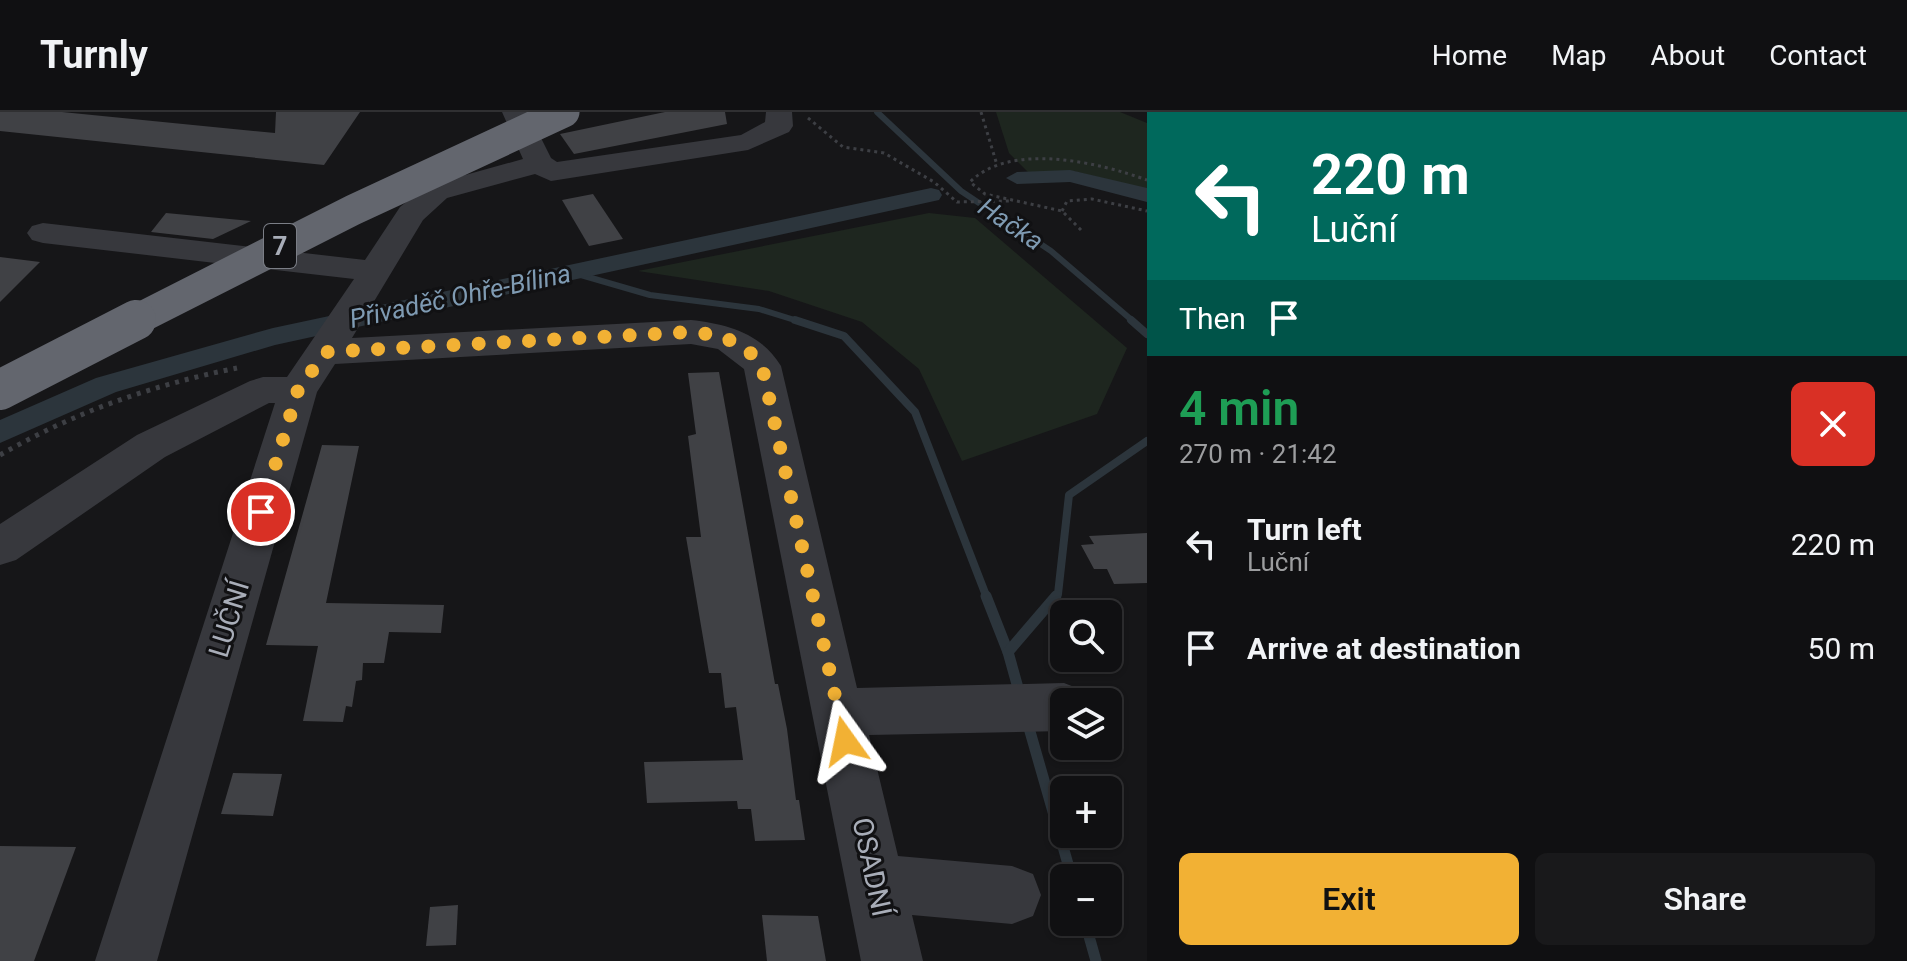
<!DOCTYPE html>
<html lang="en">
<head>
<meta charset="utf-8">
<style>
	:root { --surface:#101012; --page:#19191b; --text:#f1f3f6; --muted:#9c9d9f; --line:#303032; --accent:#f2b134 }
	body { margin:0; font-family:Roboto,sans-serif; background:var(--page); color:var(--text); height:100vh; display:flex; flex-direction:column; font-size:30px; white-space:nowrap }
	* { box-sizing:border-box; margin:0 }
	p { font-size:26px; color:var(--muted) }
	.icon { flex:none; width:44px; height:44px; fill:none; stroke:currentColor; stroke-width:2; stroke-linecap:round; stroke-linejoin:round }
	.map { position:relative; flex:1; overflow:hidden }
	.side { display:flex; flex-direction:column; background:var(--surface); width:760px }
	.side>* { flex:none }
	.banner { background:#00695c; color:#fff; overflow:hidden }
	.tools { position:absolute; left:1050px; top:488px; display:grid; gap:16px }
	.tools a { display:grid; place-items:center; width:72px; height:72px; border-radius:12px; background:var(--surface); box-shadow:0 2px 6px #0004,0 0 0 2px var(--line); font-size:40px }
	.pin { position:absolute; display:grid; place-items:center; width:68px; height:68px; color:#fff; margin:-34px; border:4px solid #fff; border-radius:50%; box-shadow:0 2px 8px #0007 }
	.me { position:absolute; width:88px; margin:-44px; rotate:348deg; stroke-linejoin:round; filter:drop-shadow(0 0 6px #0008) }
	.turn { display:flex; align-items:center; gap:28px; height:168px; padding:0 32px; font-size:36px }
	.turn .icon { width:104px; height:104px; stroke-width:2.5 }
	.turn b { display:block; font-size:56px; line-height:68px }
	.then { display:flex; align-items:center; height:76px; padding:0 32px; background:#0003; gap:16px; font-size:30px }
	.round { display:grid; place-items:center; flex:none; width:84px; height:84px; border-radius:12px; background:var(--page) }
	.headline { display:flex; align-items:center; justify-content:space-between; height:136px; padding:0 32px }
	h1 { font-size:48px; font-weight:600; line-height:60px; color:#1e9e55 }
	.primary-button { display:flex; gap:16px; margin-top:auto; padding:16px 32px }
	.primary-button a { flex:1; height:92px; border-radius:12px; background:var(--accent); color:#111; font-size:32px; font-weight:600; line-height:92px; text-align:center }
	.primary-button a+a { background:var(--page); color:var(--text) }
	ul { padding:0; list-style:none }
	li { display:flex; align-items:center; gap:24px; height:104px; padding:0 32px }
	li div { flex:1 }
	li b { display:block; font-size:30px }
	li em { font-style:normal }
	header { display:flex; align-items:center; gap:48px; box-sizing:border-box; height:112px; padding:0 40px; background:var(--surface); border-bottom:2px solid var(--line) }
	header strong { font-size:38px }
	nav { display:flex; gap:44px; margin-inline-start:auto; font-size:28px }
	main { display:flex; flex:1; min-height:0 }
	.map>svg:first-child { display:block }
	.green { fill:#1e261f }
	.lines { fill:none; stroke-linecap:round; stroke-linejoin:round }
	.stream-far2 { stroke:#2c353c; stroke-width:6 }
	.stream-far1 { stroke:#2c353c; stroke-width:8 }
	.stream { stroke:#2c353c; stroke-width:11 }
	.canal { fill:#2c353c; fill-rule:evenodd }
	.building { fill:#404145 }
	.path-far1 { stroke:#3d3f44; stroke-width:3; stroke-dasharray:3 4; stroke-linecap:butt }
	.path { stroke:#3d3f44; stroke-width:5; stroke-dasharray:4 6; stroke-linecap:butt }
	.minor { fill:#37383d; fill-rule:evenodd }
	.highway-bridge-far1 { stroke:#63666e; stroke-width:31 }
	.highway-bridge { stroke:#63666e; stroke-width:40 }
	.route { stroke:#f2b134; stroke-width:14; stroke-dasharray:0 25.2 }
	.labels { text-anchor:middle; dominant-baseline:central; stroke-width:6; stroke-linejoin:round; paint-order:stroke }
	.far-water-label { font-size:26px; font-style:italic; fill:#7f9bb3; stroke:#111113 }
	.shield { fill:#111113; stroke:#7b7e86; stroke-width:2 }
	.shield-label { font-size:26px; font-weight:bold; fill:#a8adb8 }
	.street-label { font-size:28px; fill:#a8adb8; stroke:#111113 }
</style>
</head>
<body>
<header>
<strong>Turnly</strong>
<nav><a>Home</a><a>Map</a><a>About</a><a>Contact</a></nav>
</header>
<main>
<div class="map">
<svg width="1147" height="849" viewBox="0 0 1147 849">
	<rect width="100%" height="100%" fill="#161618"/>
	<!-- green -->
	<g class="green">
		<path d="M996,0H1120L1147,11V77L1073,59L1028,60L1009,41Z"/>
		<path d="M929,101L975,106L1127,236L1097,302L962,349L919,257L862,210L769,179L638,159Z"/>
	</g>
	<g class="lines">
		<!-- stream-far2 -->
		<g class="stream-far2">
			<path d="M877,0L961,79L1051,139L1134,210"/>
			<path d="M574,161L650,183L759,197L801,210"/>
		</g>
		<!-- stream-far1 -->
		<g class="stream-far1">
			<path d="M795,208L844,224L915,300L987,486"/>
			<path d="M1131,208L1147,222"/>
			<path d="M1054,486L1058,482L1069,383L1147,329"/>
		</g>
		<!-- stream -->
		<g class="stream">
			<path d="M986,484L1008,540"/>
			<path d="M1020,583L1008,540L1056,484"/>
			<path d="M1027,609L1072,766"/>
			<path d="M1085,810L1096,849"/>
		</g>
		<!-- canal -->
		<g class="canal">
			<path d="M1070,58L1147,76V90L1070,70L1017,72L1006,66L1017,60Z"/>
			<path d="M931,76L939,78L942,83L939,88L275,233L116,280L0,331V308L96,266L273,216Z"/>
		</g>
	</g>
	<!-- building -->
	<g class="building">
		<path d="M0,0H62L275,21L276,0H360L324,53L0,19Z"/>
		<path d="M665,0H725L727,12L574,42L560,22Z"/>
		<path d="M593,82L623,127L589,134L562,88Z"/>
		<path d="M166,101L251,109L213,127L151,120Z"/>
		<path d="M0,145L40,150L0,190Z"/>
		<path d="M719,260L775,572H778L787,617L796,688H799L805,728L755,729L751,697H738L737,689L647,691L644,650L743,648L736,595L725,596L721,561H709L686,425H701L688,324L696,322L688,261Z"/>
		<path d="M322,333L359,334L326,491L444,493L441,521L389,520L384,551H363L362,568L356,569L352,595L346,594L343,610L303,609L318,534L266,533Z"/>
		<path d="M1147,421V471L1114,472L1107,457H1094L1081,433L1094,432L1089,424Z"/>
		<path d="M233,661L282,662L273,704L221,702Z"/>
		<path d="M0,734L76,735L34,849H0Z"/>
		<path d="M458,793L456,833L426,834L430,795Z"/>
		<path d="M762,803L818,804L826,849H767Z"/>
	</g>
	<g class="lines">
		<!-- path-far1 -->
		<g class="path-far1">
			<path d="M981,0L997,53"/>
			<path d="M808,6L843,35L884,41L934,70L957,90L1011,89"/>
			<path d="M1062,99L1067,89L1092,87L1147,99"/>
			<path d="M1081,118L1062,99L985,82L970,70C1011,29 1100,51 1147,68"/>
		</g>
		<!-- path -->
		<path class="path" d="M0,343C75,300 152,273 237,256"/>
		<!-- minor -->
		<path class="minor" d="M502,0H528L551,46L557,50L741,23L765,10L766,0H792L793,14L789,20L748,38L551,69L535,62L447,86L423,108L352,226L691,208C727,212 761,221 781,254L857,576L1064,571L1082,578L1087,590H1064V619L869,623L898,744L1012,754L1033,762L1041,783L1033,804L1012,812L912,803L923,849H861L744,257L718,237L691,232L335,252L317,280L157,849H95L275,291H269L165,345L16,448L0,453V412L137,323L250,269L263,265H287L354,167L43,131L32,128L27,121L32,114L43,111L365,148L400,95L426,74L523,47Z"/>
		<!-- highway-bridge-far1 -->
		<path class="highway-bridge-far1" d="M132,210L353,98L564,0"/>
		<!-- highway-bridge -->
		<path class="highway-bridge" d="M0,278L136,208"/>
	</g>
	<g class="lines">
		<!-- route -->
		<path class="route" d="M261,400L298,278L326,240L691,220C721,223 744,229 762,254L845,629"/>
	</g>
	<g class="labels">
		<!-- far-water labels -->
		<g class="far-water-label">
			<text transform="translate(1011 112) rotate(34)">Hačka</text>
			<text transform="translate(460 184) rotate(-12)">Přivaděč Ohře-Bílina</text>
		</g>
		<!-- shield labels -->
		<rect class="shield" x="264" y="112" width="32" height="44" rx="6"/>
		<g class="shield-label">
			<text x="280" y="134">7</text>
		</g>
		<!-- street labels -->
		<g class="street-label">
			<text transform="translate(229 507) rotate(-73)">LUČNÍ</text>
			<text transform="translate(872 755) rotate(78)">OSADNÍ</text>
		</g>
	</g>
</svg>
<div class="tools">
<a><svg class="icon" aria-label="search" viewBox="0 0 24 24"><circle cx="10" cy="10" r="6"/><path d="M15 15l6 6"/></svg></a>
<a><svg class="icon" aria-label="layers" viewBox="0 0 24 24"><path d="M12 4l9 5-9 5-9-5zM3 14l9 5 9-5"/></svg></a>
<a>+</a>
<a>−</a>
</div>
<div class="pin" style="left:261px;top:400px;background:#d93025"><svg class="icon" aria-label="arrive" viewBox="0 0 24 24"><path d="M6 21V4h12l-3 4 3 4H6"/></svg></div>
<svg class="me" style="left:845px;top:629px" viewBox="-20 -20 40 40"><path d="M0-17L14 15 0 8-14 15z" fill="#f2b134" stroke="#fff" stroke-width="4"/></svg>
</div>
<section class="side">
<div class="banner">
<div class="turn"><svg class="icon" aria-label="left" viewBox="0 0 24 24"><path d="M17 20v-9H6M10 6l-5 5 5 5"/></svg><div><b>220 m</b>Luční</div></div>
<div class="then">Then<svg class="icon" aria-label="arrive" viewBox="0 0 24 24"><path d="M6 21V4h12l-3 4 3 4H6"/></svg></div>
</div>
<div class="headline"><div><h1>4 min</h1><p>270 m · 21:42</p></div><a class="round" style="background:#d93025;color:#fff"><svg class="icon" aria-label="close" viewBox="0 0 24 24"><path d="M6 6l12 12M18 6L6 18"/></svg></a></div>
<ul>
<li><svg class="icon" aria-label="left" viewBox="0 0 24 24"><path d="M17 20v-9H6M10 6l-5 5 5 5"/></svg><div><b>Turn left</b><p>Luční</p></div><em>220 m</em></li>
<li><svg class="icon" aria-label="arrive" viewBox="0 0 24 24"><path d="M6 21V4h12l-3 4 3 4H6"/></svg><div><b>Arrive at destination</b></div><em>50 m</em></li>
</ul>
<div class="primary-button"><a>Exit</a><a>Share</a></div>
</section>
</main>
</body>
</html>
